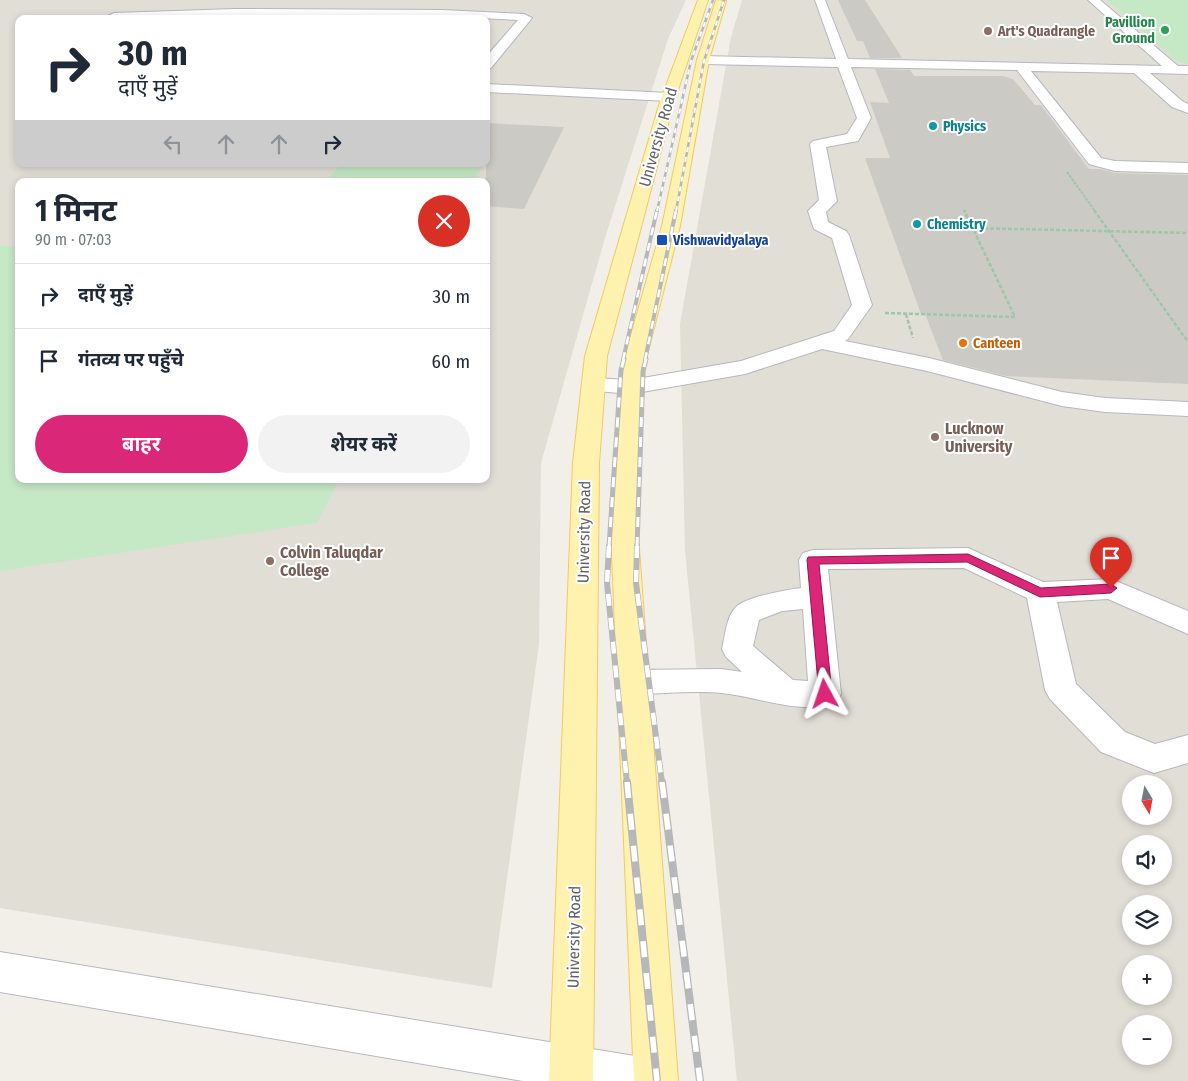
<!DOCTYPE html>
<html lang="hi">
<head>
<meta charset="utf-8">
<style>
	:root { --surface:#fff; --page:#f2f2f3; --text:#1f2937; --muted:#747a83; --line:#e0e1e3; --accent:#db2777 }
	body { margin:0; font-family:"Fira Sans Condensed","Noto Sans Devanagari",sans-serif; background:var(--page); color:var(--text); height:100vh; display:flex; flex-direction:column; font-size:19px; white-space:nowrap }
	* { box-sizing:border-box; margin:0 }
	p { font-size:16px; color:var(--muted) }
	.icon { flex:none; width:28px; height:28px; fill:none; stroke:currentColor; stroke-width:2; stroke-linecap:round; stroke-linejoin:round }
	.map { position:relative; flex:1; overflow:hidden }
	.panel { position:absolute; left:15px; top:178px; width:475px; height:305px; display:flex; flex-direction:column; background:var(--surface); border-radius:10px; box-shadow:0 2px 8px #0003 }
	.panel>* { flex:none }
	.guide { position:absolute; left:15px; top:15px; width:475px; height:152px; border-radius:10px; box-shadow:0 2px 8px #0003; background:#fff; color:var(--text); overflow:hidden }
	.needle { width:32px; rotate:170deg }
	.buttons { position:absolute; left:1122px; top:775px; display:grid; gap:10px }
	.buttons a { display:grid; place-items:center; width:50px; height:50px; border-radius:50%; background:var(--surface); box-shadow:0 2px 8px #0003; font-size:25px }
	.pin { position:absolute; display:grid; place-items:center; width:42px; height:42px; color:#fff; margin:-51px -21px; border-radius:50% 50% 50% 0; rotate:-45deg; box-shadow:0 0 5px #0007 }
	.pin .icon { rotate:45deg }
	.me { position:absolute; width:55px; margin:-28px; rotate:355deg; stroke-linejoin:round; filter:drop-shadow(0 0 4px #0008) }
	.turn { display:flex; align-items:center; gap:18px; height:105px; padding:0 20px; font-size:22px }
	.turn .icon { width:65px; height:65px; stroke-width:2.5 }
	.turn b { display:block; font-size:35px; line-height:42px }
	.lanes { display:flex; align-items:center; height:48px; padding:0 20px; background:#0003; justify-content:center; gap:25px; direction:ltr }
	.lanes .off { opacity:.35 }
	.round { display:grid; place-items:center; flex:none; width:52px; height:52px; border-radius:26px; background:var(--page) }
	.summary { display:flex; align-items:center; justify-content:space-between; height:85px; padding:0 20px }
	h1 { font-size:30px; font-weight:700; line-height:38px }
	.action { display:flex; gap:10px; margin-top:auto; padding:10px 20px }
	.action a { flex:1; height:58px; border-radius:30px; background:var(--accent); color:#fff; font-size:20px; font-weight:700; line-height:58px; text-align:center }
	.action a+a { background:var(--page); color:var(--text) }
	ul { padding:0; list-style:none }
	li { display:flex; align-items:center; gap:15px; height:65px; padding:0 20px; border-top:1px solid var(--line) }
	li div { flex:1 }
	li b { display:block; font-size:19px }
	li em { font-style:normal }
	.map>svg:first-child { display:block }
	.education { fill:#e1ded6; fill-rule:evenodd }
	.green { fill:#c5e8c5 }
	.building { fill:#cccac5 }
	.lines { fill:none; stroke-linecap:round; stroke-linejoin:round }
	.minor-casing { stroke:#b5b8bc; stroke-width:2 }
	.major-casing { stroke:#f2c960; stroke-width:2 }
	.path-far1 { stroke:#9cc7a9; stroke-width:2; stroke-dasharray:3 1; stroke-linecap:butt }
	.path { stroke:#9cc7a9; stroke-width:2.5; stroke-dasharray:4 2; stroke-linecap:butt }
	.minor { fill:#fff; fill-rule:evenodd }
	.major { fill:#fff2af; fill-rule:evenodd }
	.rail-far4-casing { stroke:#b6b7b8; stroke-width:2.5 }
	.rail-far3-casing { stroke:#b6b7b8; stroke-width:4 }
	.rail-far2-casing { stroke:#b6b7b8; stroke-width:5 }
	.rail-far1-casing { stroke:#b6b7b8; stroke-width:6 }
	.rail-casing { stroke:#b6b7b8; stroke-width:8 }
	.rail-far4 { stroke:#fff; stroke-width:2; stroke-dasharray:5; stroke-linecap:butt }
	.rail-far3 { stroke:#fff; stroke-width:2.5; stroke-dasharray:8; stroke-linecap:butt }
	.rail-far2 { stroke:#fff; stroke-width:3; stroke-dasharray:10; stroke-linecap:butt }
	.rail-far1 { stroke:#fff; stroke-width:4.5; stroke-dasharray:12; stroke-linecap:butt }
	.rail { stroke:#fff; stroke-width:5.5; stroke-dasharray:16; stroke-linecap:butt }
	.route { fill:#db2777; stroke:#8e194d }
	.leisure-dot { fill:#2e9e5b; stroke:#fff; stroke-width:2 }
	.education-dot { fill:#8d6e63; stroke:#fff; stroke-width:2 }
	.culture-dot { fill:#0f9aa8; stroke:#fff; stroke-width:2 }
	.transit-dot { fill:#1a4fb4; stroke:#fff; stroke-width:2 }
	.food-dot { fill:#e8710a; stroke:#fff; stroke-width:2 }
	.labels { text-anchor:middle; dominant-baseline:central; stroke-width:4; stroke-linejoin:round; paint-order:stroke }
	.far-leisure-label { font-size:14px; font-weight:bold; fill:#27864d; stroke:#fff; text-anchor:end }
	.far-education-label { font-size:14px; font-weight:bold; fill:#785e54; stroke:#fff; text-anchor:start }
	.far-culture-label { font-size:14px; font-weight:bold; fill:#0d838f; stroke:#fff; text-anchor:start }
	.far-transit-label { font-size:14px; font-weight:bold; fill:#164399; stroke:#fff; text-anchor:start }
	.far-food-label { font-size:14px; font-weight:bold; fill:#c56008; stroke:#fff; text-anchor:start }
	.street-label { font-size:16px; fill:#5f6368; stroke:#fff }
	.education-label { font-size:16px; font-weight:bold; fill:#785e54; stroke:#fff; text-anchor:start }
</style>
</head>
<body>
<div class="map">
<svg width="1188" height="1081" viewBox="0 0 1188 1081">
	<rect width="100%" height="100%" fill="#f1efe8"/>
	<!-- education -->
	<g class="education">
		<path d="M0,0H686L668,39L605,238L541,463L539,644L492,988L0,908ZM19,19H486V164H19ZM19,181H486V479H19Z"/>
		<path d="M742,0H1188V1081H737L685,551L680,324L731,37ZM1131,784H1164V816H1131ZM1131,844H1164V876H1131ZM1131,904H1164V936H1131ZM1131,964H1164V996H1131ZM1131,1024H1164V1056H1131Z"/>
	</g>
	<!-- green -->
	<g class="green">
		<path d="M1107,0H1188V64L1177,61Z"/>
		<path d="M342,164H484L473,181H326Z"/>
		<path d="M0,246L19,247V479H339L317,523L0,571Z"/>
	</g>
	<!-- building -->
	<g class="building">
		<path d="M838,0H865L902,58H870L863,41H857Z"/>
		<path d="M875,69L910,70L914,76H1003L1013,79L1035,105H1041L1089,169H1101L1115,173L1188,175V384L1006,376L943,360L925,314H921L865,158H890L870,102L889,103Z"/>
		<path d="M486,123L564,127L524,209L486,206Z"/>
	</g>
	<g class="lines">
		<defs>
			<g id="minor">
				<path d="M815,0H825L848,59L1162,66L1088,0H1100L1178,66H1188V74L1150,73L1182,101L1188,104V113L1172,107L1134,73L1031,71L1101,158L1115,161L1188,163V173L1115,171L1089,164L1017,70L851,67L871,118L858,141L826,147L837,201L826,212L828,222L846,231L849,235L872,305L848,339L845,341L929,358L1062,392L1105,398L1188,402V416L1105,412L1062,406L927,371L822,349L745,374L631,394L585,390L582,385L585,380L593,378L631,380L741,361L834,331L852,305L832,238L814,229L808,211L819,200L810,144L813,141L847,134L857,118L838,67L703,64L697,60L703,56L836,59Z"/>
				<path d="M235,9L442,10L524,14L532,18L491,68L486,69V57L518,20L442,16L235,15L111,19L108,16L114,13Z"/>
				<path d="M486,84L669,93L676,97L669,101L486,92Z"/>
				<path d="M968,548L1043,582L1111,579L1188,611V634L1108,599L1057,602L1076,684L1125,732L1155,744L1188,735V763L1154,773L1101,752L1050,699L1045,690L1027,598L964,568L828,569L841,694L836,703C800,715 759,697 722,693C693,690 662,694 633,694L622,691L617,682L622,673L633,670L721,669L742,672L726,657L722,649C725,637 726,618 735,608C744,597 786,590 801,588L799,560L803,553L813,550ZM803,609L808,681L793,680L753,646L759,620L782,611Z"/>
				<path d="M0,952L653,1059L669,1065L675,1081H523L0,992Z"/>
			</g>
			<g id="major">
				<path d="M698,0H708L674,102L607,356L599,463L593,1081H549L573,463L585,356L660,102Z"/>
				<path d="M716,0L726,1L709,60L680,226L645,363L636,508L678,1081H634L610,508L623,363L662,226L697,60Z"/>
			</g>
		</defs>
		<!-- minor casing -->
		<use href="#minor" class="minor-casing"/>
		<!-- major casing -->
		<use href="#major" class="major-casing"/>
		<!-- path-far1 -->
		<path class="path-far1" d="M1067,172L1095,211"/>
		<!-- path -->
		<g class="path">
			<path d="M1094,210L1188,342"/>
			<path d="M972,228L1188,233"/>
			<path d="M885,313L1015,317L964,210"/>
			<path d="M906,314L913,338"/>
		</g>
		<!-- minor -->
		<use href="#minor" class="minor"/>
		<!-- major -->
		<use href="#major" class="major"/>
		<defs>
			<g id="rail-far4">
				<path d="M657,211L691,61L713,0"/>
				<path d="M676,211L704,61L724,0"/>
			</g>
			<g id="rail-far3">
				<path d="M623,360L657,210"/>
				<path d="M645,360L676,210"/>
			</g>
			<g id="rail-far2">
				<path d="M609,547L621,370L624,359"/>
				<path d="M637,547L643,371L646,359"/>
			</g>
			<g id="rail-far1">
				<path d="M609,546L607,583L627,783"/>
				<path d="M637,546L636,583L662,783"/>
			</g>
			<g id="rail">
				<path d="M627,782L657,1081"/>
				<path d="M662,782L700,1081"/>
			</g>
		</defs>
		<!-- rail-far4 casing -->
		<use href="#rail-far4" class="rail-far4-casing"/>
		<!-- rail-far3 casing -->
		<use href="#rail-far3" class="rail-far3-casing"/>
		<!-- rail-far2 casing -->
		<use href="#rail-far2" class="rail-far2-casing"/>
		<!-- rail-far1 casing -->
		<use href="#rail-far1" class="rail-far1-casing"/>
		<!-- rail casing -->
		<use href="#rail" class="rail-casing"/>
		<!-- rail-far4 -->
		<use href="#rail-far4" class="rail-far4"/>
		<!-- rail-far3 -->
		<use href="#rail-far3" class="rail-far3"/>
		<!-- rail-far2 -->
		<use href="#rail-far2" class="rail-far2"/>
		<!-- rail-far1 -->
		<use href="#rail-far1" class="rail-far1"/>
		<!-- rail -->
		<use href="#rail" class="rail"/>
	</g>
	<!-- route -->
	<path class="route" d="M968,554L1041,588L1111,584L1117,588L1111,593L1040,597L967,562L819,564L832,694L830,698L825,699L821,698L819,694L807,560L808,557Z"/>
	<!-- markers -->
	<circle class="leisure-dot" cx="1165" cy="30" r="5"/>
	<g class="education-dot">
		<circle cx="988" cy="31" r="5"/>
		<circle cx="935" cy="437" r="5"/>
		<circle cx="270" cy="561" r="5"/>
	</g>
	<g class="culture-dot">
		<circle cx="933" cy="126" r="5"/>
		<circle cx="917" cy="224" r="5"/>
	</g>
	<rect class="transit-dot" x="656" y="234" width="12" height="12" rx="2.5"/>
	<circle class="food-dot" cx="963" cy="343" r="5"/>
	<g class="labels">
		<!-- far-leisure labels -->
		<g class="far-leisure-label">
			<text x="1155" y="22">Pavillion<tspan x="1155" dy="16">Ground</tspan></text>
		</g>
		<!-- far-education labels -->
		<g class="far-education-label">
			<text x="998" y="31">Art's Quadrangle</text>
		</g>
		<!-- far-culture labels -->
		<g class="far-culture-label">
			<text x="943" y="126">Physics</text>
			<text x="927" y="224">Chemistry</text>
		</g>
		<!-- far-transit labels -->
		<g class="far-transit-label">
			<text x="673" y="240">Vishwavidyalaya</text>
		</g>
		<!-- far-food labels -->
		<g class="far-food-label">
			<text x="973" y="343">Canteen</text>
		</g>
		<!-- street labels -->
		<g class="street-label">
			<text transform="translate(658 137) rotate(-74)">University Road</text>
			<text transform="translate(584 532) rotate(-89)">University Road</text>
			<text transform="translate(574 937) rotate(-89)">University Road</text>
		</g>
		<!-- education labels -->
		<g class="education-label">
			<text x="945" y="428">Lucknow<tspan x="945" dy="18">University</tspan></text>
			<text x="280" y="552">Colvin Taluqdar<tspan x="280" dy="18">College</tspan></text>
		</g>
	</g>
</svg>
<div class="buttons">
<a><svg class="needle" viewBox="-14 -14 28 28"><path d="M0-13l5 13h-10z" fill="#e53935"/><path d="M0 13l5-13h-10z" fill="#747a83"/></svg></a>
<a><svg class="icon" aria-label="sound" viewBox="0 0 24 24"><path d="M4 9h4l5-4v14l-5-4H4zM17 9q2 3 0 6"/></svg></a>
<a><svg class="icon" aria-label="layers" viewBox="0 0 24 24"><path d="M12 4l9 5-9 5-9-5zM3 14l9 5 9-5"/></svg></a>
<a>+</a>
<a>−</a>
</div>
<div class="pin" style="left:1111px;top:588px;background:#d93025"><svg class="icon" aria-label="arrive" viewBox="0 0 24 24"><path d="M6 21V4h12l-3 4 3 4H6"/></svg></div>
<svg class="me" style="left:825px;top:694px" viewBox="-20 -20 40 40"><path d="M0-17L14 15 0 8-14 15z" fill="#db2777" stroke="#fff" stroke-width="4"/></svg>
<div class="guide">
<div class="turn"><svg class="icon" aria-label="right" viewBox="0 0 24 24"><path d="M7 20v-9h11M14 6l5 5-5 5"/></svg><div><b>30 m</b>दाएँ मुड़ें</div></div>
<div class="lanes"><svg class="icon off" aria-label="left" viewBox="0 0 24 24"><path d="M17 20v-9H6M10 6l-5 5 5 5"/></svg><svg class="icon off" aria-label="ahead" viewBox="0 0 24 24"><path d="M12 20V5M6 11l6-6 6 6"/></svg><svg class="icon off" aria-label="ahead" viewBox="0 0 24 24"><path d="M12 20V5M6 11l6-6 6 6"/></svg><svg class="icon" aria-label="right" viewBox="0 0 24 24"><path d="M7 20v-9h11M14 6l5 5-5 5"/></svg></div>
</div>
<section class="panel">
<div class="summary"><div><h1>1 मिनट</h1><p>90 m · 07:03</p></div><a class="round" style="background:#d93025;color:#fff"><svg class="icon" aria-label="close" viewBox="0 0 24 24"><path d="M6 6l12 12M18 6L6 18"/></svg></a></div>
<ul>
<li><svg class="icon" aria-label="right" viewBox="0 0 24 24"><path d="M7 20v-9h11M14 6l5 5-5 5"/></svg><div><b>दाएँ मुड़ें</b></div><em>30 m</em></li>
<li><svg class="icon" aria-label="arrive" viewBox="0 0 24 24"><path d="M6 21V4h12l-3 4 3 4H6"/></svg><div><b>गंतव्य पर पहुँचे</b></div><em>60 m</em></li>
</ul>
<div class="action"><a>बाहर</a><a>शेयर करें</a></div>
</section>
</div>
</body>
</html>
